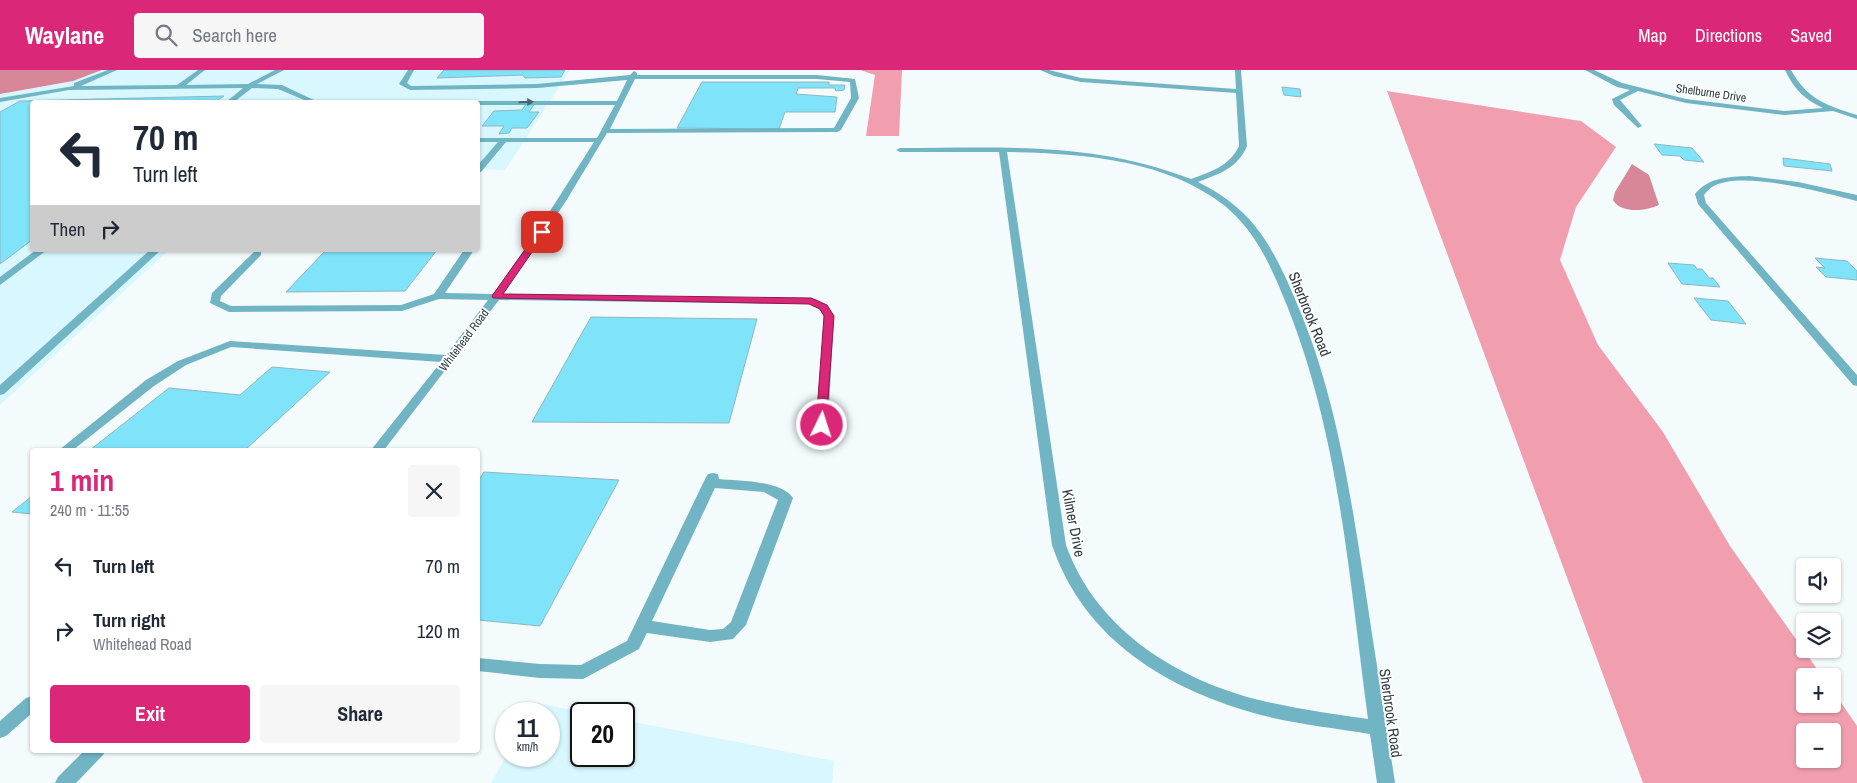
<!DOCTYPE html>
<html lang="en">
<head>
<meta charset="utf-8">
<style>
	:root { --surface:#fff; --page:#f6f6f7; --text:#1f2937; --muted:#747a83; --accent:#db2777 }
	body { margin:0; font-family:"Archivo Narrow",sans-serif; background:var(--page); color:var(--text); height:100vh; display:flex; flex-direction:column; font-size:19px; white-space:nowrap }
	* { box-sizing:border-box; margin:0 }
	p { font-size:16px; color:var(--muted) }
	.icon { flex:none; width:28px; height:28px; fill:none; stroke:currentColor; stroke-width:2; stroke-linecap:round; stroke-linejoin:round }
	.map { position:relative; flex:1; overflow:hidden }
	.side { position:absolute; left:30px; top:378px; width:450px; height:305px; display:flex; flex-direction:column; background:var(--surface); border-radius:5px; box-shadow:0 1px 4px #0004 }
	.side>* { flex:none }
	.top-card { position:absolute; left:30px; top:30px; width:450px; height:152px; border-radius:5px; box-shadow:0 1px 4px #0004; background:#fff; color:var(--text); overflow:hidden }
	.controls { position:absolute; left:1796px; top:488px; display:grid; gap:10px }
	.controls a { display:grid; place-items:center; width:45px; height:45px; border-radius:5px; background:var(--surface); box-shadow:0 1px 4px #0004; font-size:25px }
	.speed { position:absolute; left:495px; top:632px; display:flex; gap:10px; font-size:25px; font-weight:700; text-align:center }
	.speed>* { display:grid; place-content:center; width:65px; height:65px; border-radius:50%; background:var(--surface); box-shadow:0 1px 4px #0004; line-height:1 }
	.speed small { font-size:12px; font-weight:400 }
	.speed .limit { border:2px solid #111; border-radius:8px; background:#fff; color:#111 }
	.pin { position:absolute; display:grid; place-items:center; width:42px; height:42px; color:#fff; margin:-21px; border-radius:10px; box-shadow:0 2px 8px #0006 }
	.me { position:absolute; width:55px; margin:-28px; rotate:4deg; stroke-linejoin:round; filter:drop-shadow(0 0 4px #0008) }
	.turn { display:flex; align-items:center; gap:18px; height:105px; padding:0 20px; font-size:22px }
	.turn .icon { width:65px; height:65px; stroke-width:2.5 }
	.turn b { display:block; font-size:35px; line-height:42px }
	.then { display:flex; align-items:center; height:48px; padding:0 20px; background:#0003; gap:10px; font-size:19px }
	.round { display:grid; place-items:center; flex:none; width:52px; height:52px; border-radius:5px; background:var(--page) }
	.headline { display:flex; align-items:center; justify-content:space-between; height:85px; padding:0 20px }
	h1 { font-size:30px; font-weight:700; line-height:38px; color:var(--accent) }
	.action { display:flex; gap:10px; margin-top:auto; padding:10px 20px }
	.action a { flex:1; height:58px; border-radius:5px; background:var(--accent); color:#fff; font-size:20px; font-weight:700; line-height:58px; text-align:center }
	.action a+a { background:var(--page); color:var(--text) }
	ul { padding:0; list-style:none }
	li { display:flex; align-items:center; gap:15px; height:65px; padding:0 20px }
	li div { flex:1 }
	li b { display:block; font-size:19px }
	li em { font-style:normal }
	header { display:flex; align-items:center; gap:30px; box-sizing:border-box; height:70px; padding:0 25px; background:var(--accent); color:#fff }
	header strong { font-size:24px }
	nav { display:flex; gap:28px; margin-inline-start:auto; font-size:18px }
	.search { width:350px; height:45px; background:var(--page); display:flex; align-items:center; gap:12px; box-sizing:border-box; padding:0 18px; border-radius:5px; color:var(--muted); font-size:19px }
	.map>svg:first-child { display:block }
	.built { fill:#d9f7fe }
	.forest { fill:#f19faf; fill-rule:evenodd }
	.water { fill:#d78797 }
	.building { fill:#7fe4fa; stroke:#8fb6bf }
	.lines { fill:none; stroke-linecap:round; stroke-linejoin:round }
	.minor { fill:#71b4c3; fill-rule:evenodd }
	.oneway { fill:#45676f }
	.route { fill:#db2777; stroke:#8e194d }
	.labels { text-anchor:middle; dominant-baseline:central; stroke-width:4; stroke-linejoin:round; paint-order:stroke }
	.far-street-label { font-size:12px; fill:#2e3e42; stroke:#fff }
	.street-label { font-size:15px; fill:#2e3e42; stroke:#fff }
</style>
</head>
<body>
<header>
<strong>Waylane</strong>
<div class="search"><svg class="icon" aria-label="search" viewBox="0 0 24 24"><circle cx="10" cy="10" r="6"/><path d="M15 15l6 6"/></svg>Search here</div>
<nav><a>Map</a><a>Directions</a><a>Saved</a></nav>
</header>
<div class="map">
<svg width="1857" height="713" viewBox="0 0 1857 713">
	<rect width="100%" height="100%" fill="#f3fbfd"/>
	<!-- built -->
	<g class="built">
		<path d="M102,0H570L505,100L478,99V32H32V180H169L0,335V24L73,11Z"/>
		<path d="M537,633L593,644H581V686H624V650L834,691L832,713H491L506,686H549V644H530Z"/>
	</g>
	<!-- forest -->
	<g class="forest">
		<path d="M860,0H902L899,66H866L875,5Z"/>
		<path d="M1387,21L1581,51L1616,77L1576,137L1560,190L1598,275L1663,362L1730,476L1822,606H1805V634H1832L1833,621L1857,656V713H1643ZM1805,661H1832V689H1805Z"/>
	</g>
	<!-- water -->
	<g class="water">
		<path d="M0,0H102L73,11L0,24Z"/>
		<path d="M1632,94L1649,105L1659,135C1646,141 1621,144 1613,130L1615,122Z"/>
	</g>
	<!-- building -->
	<g class="building">
		<path d="M444,0H565L561,7L525,8L523,5L437,8Z"/>
		<path d="M702,12H829V15H845L844,20L836,21L835,18H798L796,24L837,27L835,42H785L779,59L677,58Z"/>
		<path d="M1282,17L1300,19L1301,27L1284,25Z"/>
		<path d="M224,26L215,32H32V170L0,194V42L20,31Z"/>
		<path d="M535,33L529,42H539L527,58H512L509,63L499,64L504,56H482L494,41L522,40L526,34Z"/>
		<path d="M1654,74L1692,78L1704,92L1684,90L1680,86L1662,85Z"/>
		<path d="M1783,88L1830,94L1832,101L1784,96Z"/>
		<path d="M326,180H437L405,221L286,222Z"/>
		<path d="M1815,188L1847,191L1857,201V210L1826,207L1816,197L1825,198Z"/>
		<path d="M1668,193L1694,195L1697,199H1702L1709,208H1713L1720,217L1682,214Z"/>
		<path d="M1694,228L1728,231L1746,254L1711,250Z"/>
		<path d="M591,247L757,249L729,353L532,352Z"/>
		<path d="M272,297L330,302L245,380H90L169,318L240,325Z"/>
		<path d="M484,402L619,410L540,556L478,550V411Z"/>
		<path d="M32,426V444L12,442Z"/>
	</g>
	<g class="lines">
		<!-- minor -->
		<g class="minor">
			<path d="M108,0H117L81,16L177,15L198,0H205L186,15L248,14L275,0H284L257,14L282,15L318,32H309L278,19L252,18L234,32H226L243,18L69,20L0,32V28L74,16V13Z"/>
			<path d="M408,0H414L407,13L411,16L537,14L630,5L634,1L637,3V5H817L855,9L859,28L841,60L837,62L607,63L566,131L503,224L815,229L827,235L834,246L828,355L826,358L822,359L816,355L824,246L819,239L809,234L499,230L384,380H371L441,292L231,277L186,295L154,316L73,380H59L146,310L178,291L230,271L446,285L488,230L439,229L402,241L229,242L210,233L212,223L255,181H261V185L221,226L220,231L231,236L401,235L434,224L464,180H474L445,223L493,224L536,163L594,72H506L481,102L478,103V95L498,72H478V68H597L615,35H478V32H475L478,31H617L627,10L537,18L410,20L399,14ZM635,9H817L850,12L851,28L834,58L610,59Z"/>
			<path d="M1040,0H1049L1081,8L1236,19L1235,0H1241L1247,76C1238,98 1219,104 1198,112C1220,123 1240,137 1255,156C1272,177 1284,203 1295,229C1334,318 1349,414 1364,511C1374,578 1385,646 1395,713H1377L1370,664C1334,658 1297,654 1261,645C1168,620 1084,570 1052,475L999,82H900L896,80L900,78C1002,78 1093,71 1191,109C1210,102 1230,96 1239,76L1236,23L1081,12L1054,6ZM1007,82C1080,83 1166,89 1225,136C1254,160 1269,192 1283,226C1339,359 1349,507 1368,649C1333,644 1298,639 1263,631C1179,611 1096,560 1066,475Z"/>
			<path d="M1585,0H1594L1622,13L1686,29L1784,41L1823,38C1804,29 1794,19 1785,0H1791C1808,30 1826,35 1857,45V49L1833,41L1784,45L1686,33L1638,21L1620,30L1642,56L1638,58L1614,35L1612,29L1630,20L1617,17Z"/>
			<path d="M1749,106L1798,112L1857,125V131C1826,123 1740,99 1712,117C1709,119 1706,122 1704,125L1706,133L1857,305V316L1853,315L1698,134L1695,124C1709,107 1728,107 1749,106Z"/>
			<path d="M36,180H47L0,215V207Z"/>
			<path d="M150,180H161L4,324L0,325V315Z"/>
			<path d="M713,403L718,404L719,409C738,411 781,410 793,428L746,555L733,569L710,572L647,563L639,579L583,609L540,608L478,601V588L540,594L581,595L627,571L706,407L708,404ZM715,418L764,422L778,430L731,552L723,559L710,560L652,551Z"/>
			<path d="M32,626V643L6,666L0,668V651L26,628Z"/>
			<path d="M85,680H106L103,685L76,713H55L58,707Z"/>
		</g>
	</g>
	<!-- one-way arrows -->
	<defs><path id="oneway-solid" d="M-6-.8H1V-3.2L6.5 0L1 3.2V.8H-6Z" transform="scale(1.25)"/></defs>
	<use class="oneway" href="#oneway-solid" transform="translate(526 32) rotate(-1)"/>
	<!-- route -->
	<path class="route" d="M539,160L546,162L503,224L811,228L827,235L834,246L826,357L822,358L816,355L824,246L820,239L809,234L493,228L492,226Z"/>
	<g class="labels">
		<!-- far-street labels -->
		<g class="far-street-label">
			<text transform="translate(1711 23) rotate(8)">Shelburne Drive</text>
			<text transform="translate(464 270) rotate(-53)">Whitehead Road</text>
		</g>
		<!-- street labels -->
		<g class="street-label">
			<text transform="translate(1310 244) rotate(68)">Sherbrook Road</text>
			<text transform="translate(1074 453) rotate(79)">Kilmer Drive</text>
			<text transform="translate(1391 643) rotate(82)">Sherbrook Road</text>
		</g>
	</g>
</svg>
<div class="controls">
<a><svg class="icon" aria-label="sound" viewBox="0 0 24 24"><path d="M4 9h4l5-4v14l-5-4H4zM17 9q2 3 0 6"/></svg></a>
<a><svg class="icon" aria-label="layers" viewBox="0 0 24 24"><path d="M12 4l9 5-9 5-9-5zM3 14l9 5 9-5"/></svg></a>
<a>+</a>
<a>−</a>
</div>
<div class="speed"><div>11<small>km/h</small></div><div class="limit">20</div></div>
<div class="pin" style="left:542px;top:162px;background:#d93025"><svg class="icon" aria-label="arrive" viewBox="0 0 24 24"><path d="M6 21V4h12l-3 4 3 4H6"/></svg></div>
<svg class="me" style="left:822px;top:355px" viewBox="-20 -20 40 40"><circle r="17" fill="#db2777" stroke="#fff" stroke-width="3"/><path d="M0-11L8 9 0 5-8 9z" fill="#fff"/></svg>
<div class="top-card">
<div class="turn"><svg class="icon" aria-label="left" viewBox="0 0 24 24"><path d="M17 20v-9H6M10 6l-5 5 5 5"/></svg><div><b>70 m</b>Turn left</div></div>
<div class="then">Then<svg class="icon" aria-label="right" viewBox="0 0 24 24"><path d="M7 20v-9h11M14 6l5 5-5 5"/></svg></div>
</div>
<section class="side">
<div class="headline"><div><h1>1 min</h1><p>240 m · 11:55</p></div><a class="round"><svg class="icon" aria-label="close" viewBox="0 0 24 24"><path d="M6 6l12 12M18 6L6 18"/></svg></a></div>
<ul>
<li><svg class="icon" aria-label="left" viewBox="0 0 24 24"><path d="M17 20v-9H6M10 6l-5 5 5 5"/></svg><div><b>Turn left</b></div><em>70 m</em></li>
<li><svg class="icon" aria-label="right" viewBox="0 0 24 24"><path d="M7 20v-9h11M14 6l5 5-5 5"/></svg><div><b>Turn right</b><p>Whitehead Road</p></div><em>120 m</em></li>
</ul>
<div class="action"><a>Exit</a><a>Share</a></div>
</section>
</div>
</body>
</html>
